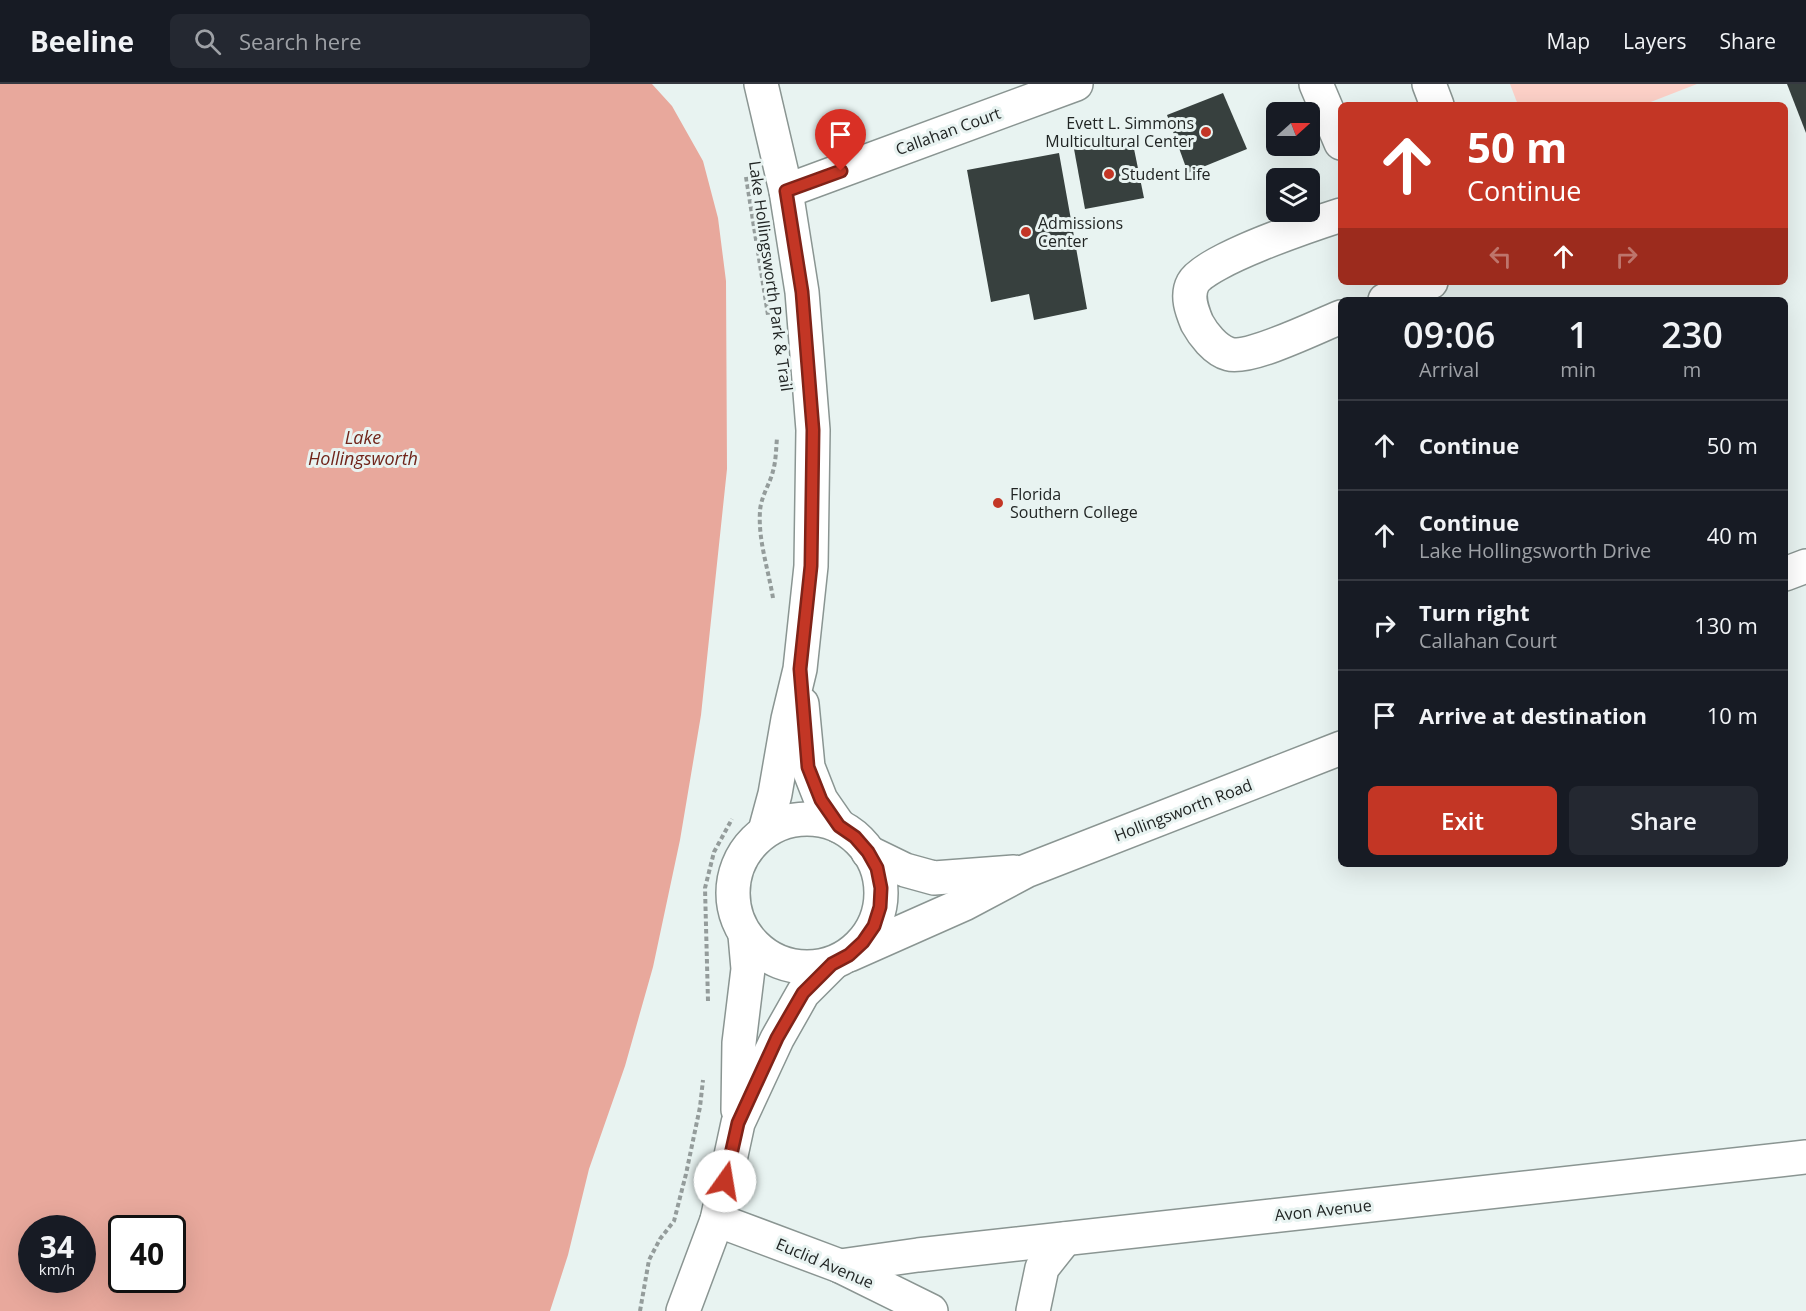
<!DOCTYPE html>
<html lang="en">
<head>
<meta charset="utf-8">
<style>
	:root { --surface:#171b24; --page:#242831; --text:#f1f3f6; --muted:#9ea1a6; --line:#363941; --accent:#c33625 }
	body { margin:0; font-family:"Open Sans",sans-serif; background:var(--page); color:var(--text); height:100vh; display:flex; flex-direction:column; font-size:22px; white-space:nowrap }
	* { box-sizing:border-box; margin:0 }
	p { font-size:20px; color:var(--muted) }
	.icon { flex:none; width:33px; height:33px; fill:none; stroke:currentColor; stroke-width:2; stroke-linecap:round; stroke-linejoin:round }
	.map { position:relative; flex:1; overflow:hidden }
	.details { position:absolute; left:1338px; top:213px; width:450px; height:570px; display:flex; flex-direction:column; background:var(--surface); border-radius:9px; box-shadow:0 6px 24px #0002 }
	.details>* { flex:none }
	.top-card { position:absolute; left:1338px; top:18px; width:450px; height:183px; border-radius:9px; box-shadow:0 6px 24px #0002; background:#c33625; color:#fff; overflow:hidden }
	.needle { width:39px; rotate:69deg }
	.tools { position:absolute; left:1266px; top:18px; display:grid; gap:12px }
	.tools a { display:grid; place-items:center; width:54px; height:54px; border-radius:9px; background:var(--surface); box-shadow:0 6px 24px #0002; font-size:30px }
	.speed { position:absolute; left:18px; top:1131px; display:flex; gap:12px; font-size:30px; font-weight:700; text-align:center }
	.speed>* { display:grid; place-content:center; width:78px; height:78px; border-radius:50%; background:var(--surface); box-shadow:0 6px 24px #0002; line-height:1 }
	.speed small { font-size:15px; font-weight:400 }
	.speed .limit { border:3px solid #111; border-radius:9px; background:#fff; color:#111 }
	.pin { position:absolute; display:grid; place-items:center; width:51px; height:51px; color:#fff; margin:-62px -26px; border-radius:50% 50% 50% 0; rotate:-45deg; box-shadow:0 0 6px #0007 }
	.pin .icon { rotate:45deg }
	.me { position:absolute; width:66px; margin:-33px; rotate:13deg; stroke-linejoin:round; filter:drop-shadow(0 0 4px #0008) }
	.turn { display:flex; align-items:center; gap:21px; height:126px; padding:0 30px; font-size:27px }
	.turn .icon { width:78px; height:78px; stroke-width:2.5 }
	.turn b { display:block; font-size:42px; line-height:51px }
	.lanes { display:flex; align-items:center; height:57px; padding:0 30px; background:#0003; justify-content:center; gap:30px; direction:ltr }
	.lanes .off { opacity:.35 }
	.eta { display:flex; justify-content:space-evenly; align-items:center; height:102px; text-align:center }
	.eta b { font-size:36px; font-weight:600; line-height:42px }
	.primary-button { display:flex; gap:12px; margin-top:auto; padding:12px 30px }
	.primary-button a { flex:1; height:69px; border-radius:9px; background:var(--accent); color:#fff; font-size:24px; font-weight:600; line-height:69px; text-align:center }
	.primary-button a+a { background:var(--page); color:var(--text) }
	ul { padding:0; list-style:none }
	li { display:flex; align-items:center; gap:18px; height:90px; padding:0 30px; border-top:2px solid var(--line) }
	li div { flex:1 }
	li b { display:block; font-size:22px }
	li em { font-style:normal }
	header { display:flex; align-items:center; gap:36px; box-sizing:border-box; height:84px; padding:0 30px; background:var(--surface); border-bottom:2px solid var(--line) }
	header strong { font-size:28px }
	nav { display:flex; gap:33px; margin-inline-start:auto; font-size:21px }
	.search { width:420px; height:54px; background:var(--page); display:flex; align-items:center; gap:15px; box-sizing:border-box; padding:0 21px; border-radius:9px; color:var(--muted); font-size:22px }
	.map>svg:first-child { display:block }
	.green { fill:#fdd1c8 }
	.water { fill:#e8a89c; fill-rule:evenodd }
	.building { fill:#37403e }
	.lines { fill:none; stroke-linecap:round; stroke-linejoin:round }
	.minor-casing { stroke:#8a9592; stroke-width:36 }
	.path { stroke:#949c9b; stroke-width:4; stroke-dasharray:4.5 3; stroke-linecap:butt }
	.minor { stroke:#fff; stroke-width:33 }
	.route-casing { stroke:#7f2318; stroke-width:15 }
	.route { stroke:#c33625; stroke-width:10 }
	.poi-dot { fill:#c33625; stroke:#e8f3f1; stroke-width:2 }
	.labels { text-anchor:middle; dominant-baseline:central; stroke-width:6; stroke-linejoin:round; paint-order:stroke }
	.poi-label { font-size:16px; fill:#212524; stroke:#e8f3f1; text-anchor:start }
	.street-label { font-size:16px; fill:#212524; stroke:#e8f3f1 }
	.water-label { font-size:18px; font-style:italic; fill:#70251b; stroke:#e8f3f1 }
</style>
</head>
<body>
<header>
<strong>Beeline</strong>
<div class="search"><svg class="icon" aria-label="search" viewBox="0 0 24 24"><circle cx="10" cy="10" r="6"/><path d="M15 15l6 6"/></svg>Search here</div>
<nav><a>Map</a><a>Layers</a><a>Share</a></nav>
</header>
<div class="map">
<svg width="1806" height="1227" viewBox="0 0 1806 1227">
	<rect width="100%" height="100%" fill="#e8f3f1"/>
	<!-- green -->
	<path class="green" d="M1510,0H1697L1643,21H1518Z"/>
	<!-- water -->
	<path class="water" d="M0,0H652L672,22L703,77L718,134L726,197L727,385L701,631L680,756L653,883L625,982L589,1085L568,1171L550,1227H0ZM32,1144H82V1196H32ZM122,1144H172V1196H122Z"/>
	<!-- building -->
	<g class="building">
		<path d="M1787,0H1806V49Z"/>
		<path d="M1223,9L1247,65L1188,89L1167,31Z"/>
		<path d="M1132,55L1144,114L1085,125L1074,65Z"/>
		<path d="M1059,69L1087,225L1034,236L1029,210L991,218L967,86Z"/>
	</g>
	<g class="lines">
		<defs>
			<g id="minor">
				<path d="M761,0L786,107L802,208L813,346L811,482L800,585L788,635L775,710L765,747"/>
				<path d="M1316,0L1341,59"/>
				<path d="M1429,0L1437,21"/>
				<path d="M786,107L1076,0"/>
				<path d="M1341,131C1313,140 1205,176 1193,199C1186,212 1192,227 1197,239C1203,250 1215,266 1229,270C1250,276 1318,242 1341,233"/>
				<path d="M1385,216L1431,198"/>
				<path d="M1785,490L1806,482"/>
				<path d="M802,620L808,683L821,716L839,742"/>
				<circle cx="807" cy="809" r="74"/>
				<path d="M868,768L905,786L934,794L1014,788"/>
				<path d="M849,871L964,820L1026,787L1341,664"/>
				<path d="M738,1026L739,959L748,885L745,851"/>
				<path d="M717,1136L840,1182L931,1227"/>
				<path d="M840,1182L918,1171L1806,1073"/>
				<path d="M683,1227L717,1136L738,1039L777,955L803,909L832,880"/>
				<path d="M1033,1227L1042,1184L1065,1155"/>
			</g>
		</defs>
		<!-- minor casing -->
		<use href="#minor" class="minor-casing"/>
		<!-- path -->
		<g class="path">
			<path d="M746,93L768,231"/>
			<path d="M773,514C768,484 758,456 760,427C761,412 770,400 773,387C776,377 776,365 777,354"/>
			<path d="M708,917L705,804L714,768L732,735"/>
			<path d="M640,1227L649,1176L660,1155L674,1137L686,1090L700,1023L703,996"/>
		</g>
		<!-- minor -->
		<use href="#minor" class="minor"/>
	</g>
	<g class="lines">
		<defs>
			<path id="route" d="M725,1097L738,1039L777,954L803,909L832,880L849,871L863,858L874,842L880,823L881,804L877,784L868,768L855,753L839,742L821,716L808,683L800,585L811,482L813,346L802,208L786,107L841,87"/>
		</defs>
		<!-- route casing -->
		<use href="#route" class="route-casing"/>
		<!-- route -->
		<use href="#route" class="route"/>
	</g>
	<!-- markers -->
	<g class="poi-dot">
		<circle cx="1206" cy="48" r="6"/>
		<circle cx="1109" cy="90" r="6"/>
		<circle cx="1026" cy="148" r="6"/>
		<circle cx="998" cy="419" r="6"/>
	</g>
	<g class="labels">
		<!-- poi labels -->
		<g class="poi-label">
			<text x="1194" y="39" text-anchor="end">Evett L. Simmons<tspan x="1194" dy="18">Multicultural Center</tspan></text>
			<text x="1121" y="90">Student Life</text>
			<text x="1038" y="139">Admissions<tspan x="1038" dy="18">Center</tspan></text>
			<text x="1010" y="410">Florida<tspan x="1010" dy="18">Southern College</tspan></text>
		</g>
		<!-- street labels -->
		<g class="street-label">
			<text transform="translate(948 47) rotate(-20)">Callahan Court</text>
			<text transform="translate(771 192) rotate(82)">Lake Hollingsworth Park &amp; Trail</text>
			<text transform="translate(1183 726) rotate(-21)">Hollingsworth Road</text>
			<text transform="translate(1323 1126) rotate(-6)">Avon Avenue</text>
			<text transform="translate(825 1179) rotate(23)">Euclid Avenue</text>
		</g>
		<!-- water labels -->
		<g class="water-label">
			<text x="363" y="353">Lake<tspan x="363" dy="21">Hollingsworth</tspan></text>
		</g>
	</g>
</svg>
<div class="tools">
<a><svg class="needle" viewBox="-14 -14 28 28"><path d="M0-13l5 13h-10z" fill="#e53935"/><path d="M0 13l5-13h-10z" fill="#9ea1a6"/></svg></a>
<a><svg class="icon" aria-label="layers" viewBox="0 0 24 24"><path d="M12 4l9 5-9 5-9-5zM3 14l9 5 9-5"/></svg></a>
</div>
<div class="speed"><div>34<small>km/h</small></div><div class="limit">40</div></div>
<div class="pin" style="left:841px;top:87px;background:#d93025"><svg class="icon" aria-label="arrive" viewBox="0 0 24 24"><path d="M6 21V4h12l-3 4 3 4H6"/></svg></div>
<svg class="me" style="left:725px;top:1097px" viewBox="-20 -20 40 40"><circle r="19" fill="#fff"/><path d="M0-13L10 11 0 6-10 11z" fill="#c33625"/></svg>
<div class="top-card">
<div class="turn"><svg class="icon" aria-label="ahead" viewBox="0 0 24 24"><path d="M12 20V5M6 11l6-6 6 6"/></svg><div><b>50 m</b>Continue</div></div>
<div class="lanes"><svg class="icon off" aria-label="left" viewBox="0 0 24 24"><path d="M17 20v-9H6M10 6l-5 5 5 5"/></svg><svg class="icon" aria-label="ahead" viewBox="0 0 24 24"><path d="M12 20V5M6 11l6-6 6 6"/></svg><svg class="icon off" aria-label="right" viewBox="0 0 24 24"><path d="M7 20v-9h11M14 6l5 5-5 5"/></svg></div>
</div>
<section class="details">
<div class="eta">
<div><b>09:06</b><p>Arrival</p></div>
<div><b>1</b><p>min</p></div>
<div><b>230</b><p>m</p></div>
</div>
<ul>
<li><svg class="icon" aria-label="ahead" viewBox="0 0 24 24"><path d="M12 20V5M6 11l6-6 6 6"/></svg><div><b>Continue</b></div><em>50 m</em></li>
<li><svg class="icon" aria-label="ahead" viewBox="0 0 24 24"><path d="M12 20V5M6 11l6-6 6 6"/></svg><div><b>Continue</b><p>Lake Hollingsworth Drive</p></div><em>40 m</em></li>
<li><svg class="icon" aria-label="right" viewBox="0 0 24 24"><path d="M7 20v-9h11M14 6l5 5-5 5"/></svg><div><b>Turn right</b><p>Callahan Court</p></div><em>130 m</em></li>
<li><svg class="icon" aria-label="arrive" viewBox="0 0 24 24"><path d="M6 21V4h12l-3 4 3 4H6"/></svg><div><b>Arrive at destination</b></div><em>10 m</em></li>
</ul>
<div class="primary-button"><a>Exit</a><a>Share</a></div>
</section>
</div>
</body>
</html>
